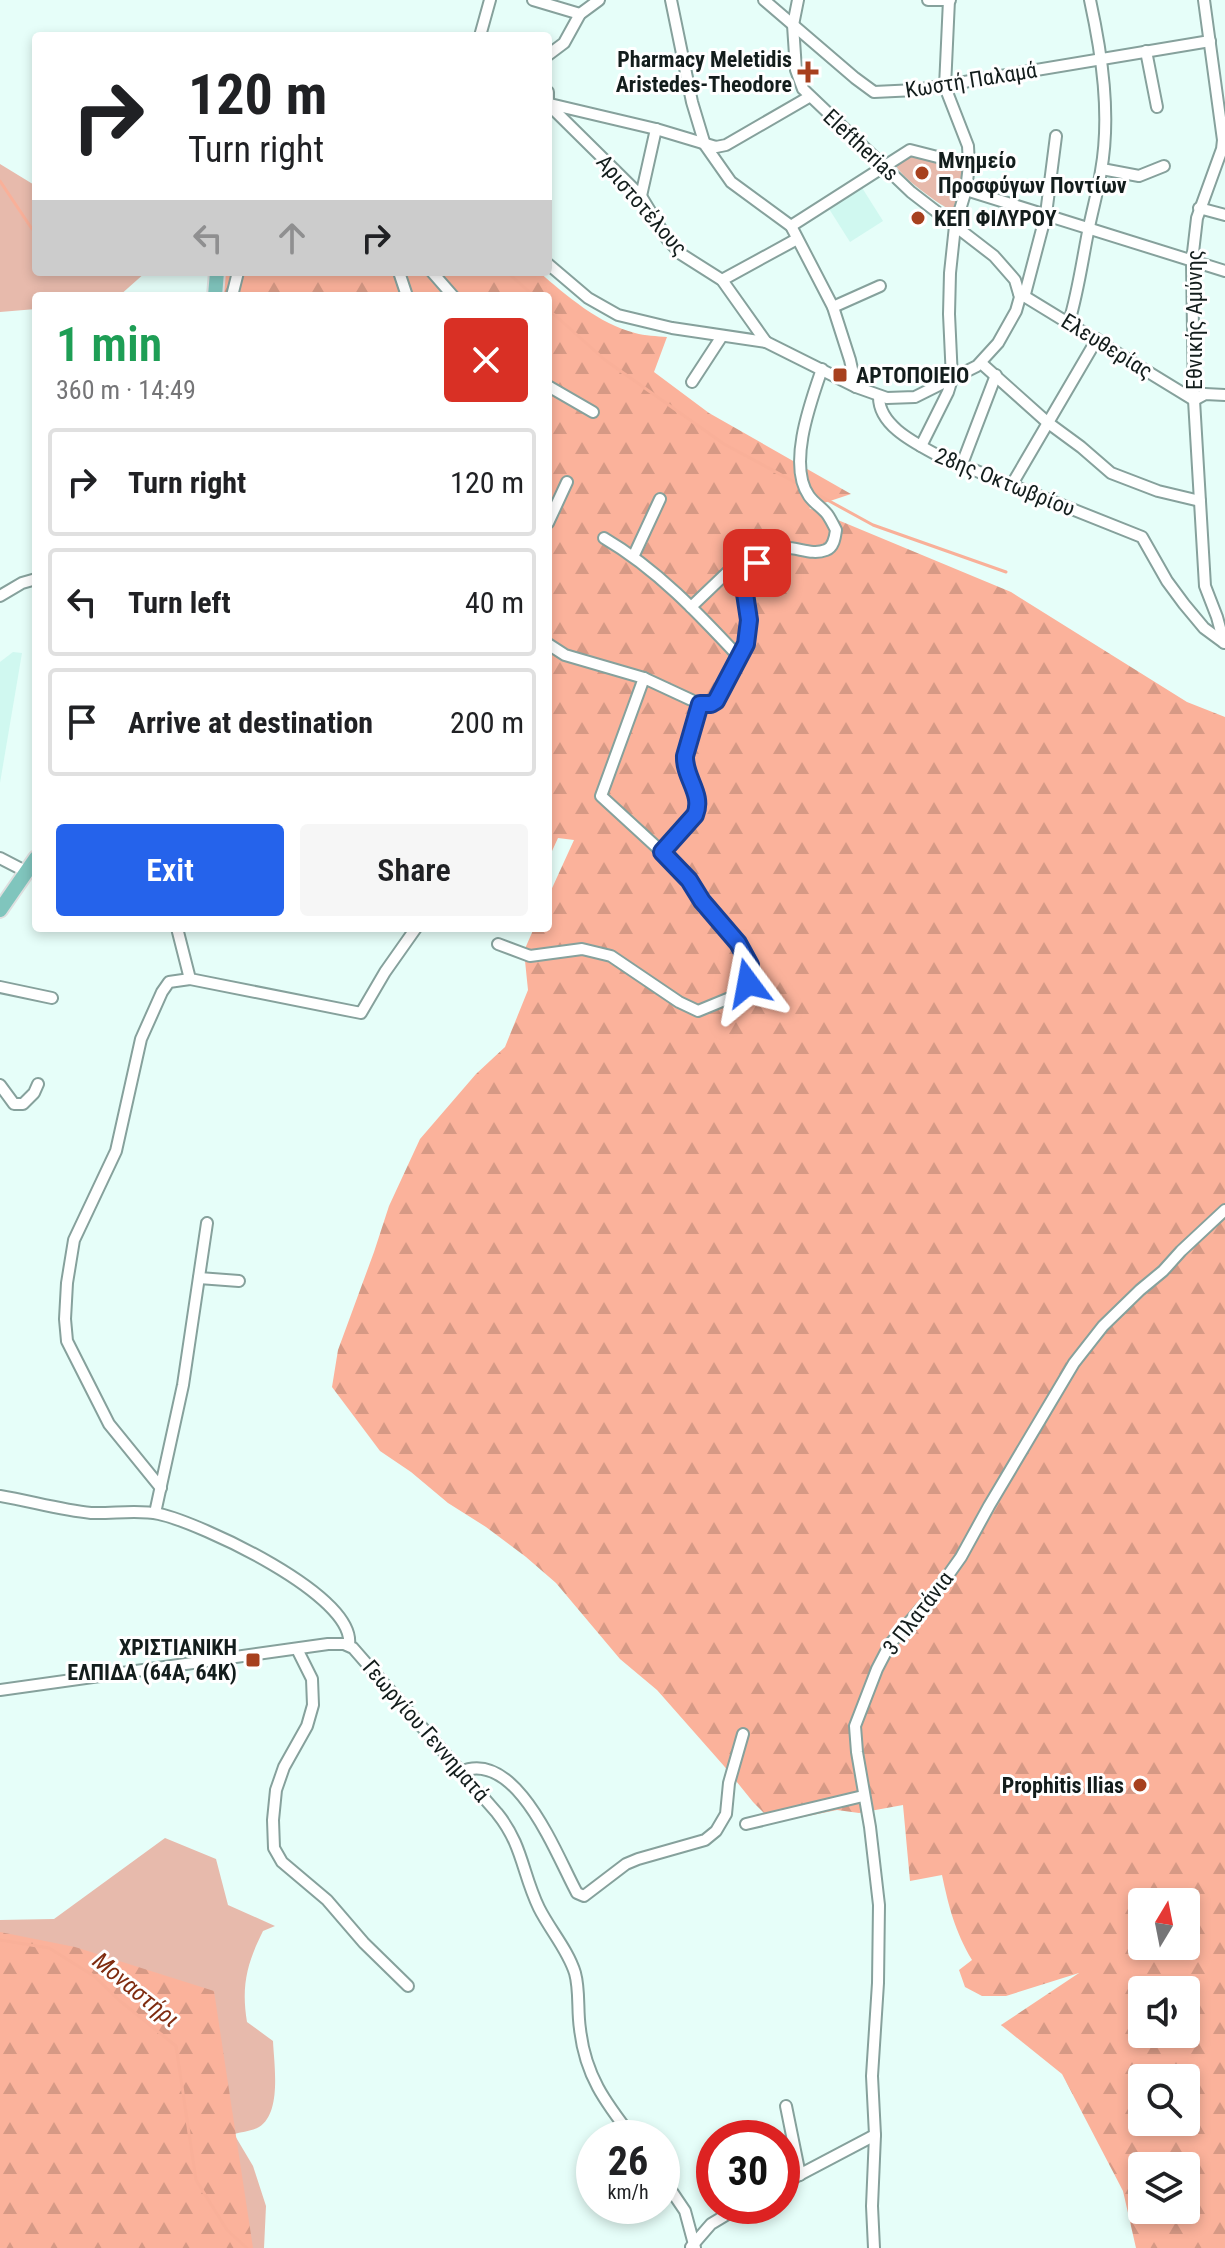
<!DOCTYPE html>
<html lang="en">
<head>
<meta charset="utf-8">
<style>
	:root { --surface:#fff; --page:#f6f6f6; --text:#202124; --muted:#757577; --line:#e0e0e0; --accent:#2563eb }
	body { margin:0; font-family:"Roboto Condensed",sans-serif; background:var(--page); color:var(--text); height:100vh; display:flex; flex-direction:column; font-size:30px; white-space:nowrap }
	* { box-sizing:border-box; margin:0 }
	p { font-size:26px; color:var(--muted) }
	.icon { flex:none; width:44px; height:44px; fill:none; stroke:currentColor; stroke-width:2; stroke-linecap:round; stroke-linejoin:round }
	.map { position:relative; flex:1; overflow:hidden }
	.side { position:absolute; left:32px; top:292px; width:520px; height:640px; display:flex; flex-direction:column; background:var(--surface); border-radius:8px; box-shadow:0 4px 12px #0003 }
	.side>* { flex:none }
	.guide { position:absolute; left:32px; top:32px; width:520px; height:244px; border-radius:8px; box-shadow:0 4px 12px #0003; background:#fff; color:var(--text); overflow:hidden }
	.needle { width:52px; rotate:10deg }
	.buttons { position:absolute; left:1128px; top:1888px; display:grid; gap:16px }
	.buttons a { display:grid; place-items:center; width:72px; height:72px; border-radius:8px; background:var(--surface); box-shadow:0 4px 12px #0003; font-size:40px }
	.speed { position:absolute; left:576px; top:2120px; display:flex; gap:16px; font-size:40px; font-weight:700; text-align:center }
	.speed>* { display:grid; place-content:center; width:104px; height:104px; border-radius:50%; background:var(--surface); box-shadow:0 4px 12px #0003; line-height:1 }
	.speed small { font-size:20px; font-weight:400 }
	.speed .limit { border:12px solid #d22; background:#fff; color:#111 }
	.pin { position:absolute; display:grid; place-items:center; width:68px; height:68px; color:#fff; margin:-34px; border-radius:16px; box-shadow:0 4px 12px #0006 }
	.me { position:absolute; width:88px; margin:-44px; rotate:347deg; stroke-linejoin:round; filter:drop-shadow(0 0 6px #0008) }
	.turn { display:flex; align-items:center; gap:28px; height:168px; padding:0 24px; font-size:36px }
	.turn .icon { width:104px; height:104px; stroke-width:2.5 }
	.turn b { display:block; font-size:56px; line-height:68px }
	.lanes { display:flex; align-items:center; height:76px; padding:0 24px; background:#0003; justify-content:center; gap:40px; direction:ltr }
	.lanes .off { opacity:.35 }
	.round { display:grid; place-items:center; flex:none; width:84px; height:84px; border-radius:8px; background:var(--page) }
	.head { display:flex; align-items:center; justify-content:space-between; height:136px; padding:0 24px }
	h1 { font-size:48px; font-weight:600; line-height:60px; color:#1e9e55 }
	.primary-button { display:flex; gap:16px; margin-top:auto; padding:16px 24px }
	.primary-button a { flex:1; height:92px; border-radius:8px; background:var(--accent); color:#fff; font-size:32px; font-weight:600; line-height:92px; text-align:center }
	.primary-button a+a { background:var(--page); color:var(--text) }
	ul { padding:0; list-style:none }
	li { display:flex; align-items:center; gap:24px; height:108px; margin:0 16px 12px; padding:0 8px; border:4px solid var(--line); border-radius:8px }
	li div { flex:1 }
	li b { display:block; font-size:30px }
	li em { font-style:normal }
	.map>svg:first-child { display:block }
	.built { fill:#d0f8f0 }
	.grass { fill:#e7baac }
	.forest { fill:url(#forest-firs); fill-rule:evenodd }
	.park { fill:url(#park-tufts) }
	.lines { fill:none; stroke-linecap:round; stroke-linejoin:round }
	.stream { stroke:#f9b099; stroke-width:3 }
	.minor-casing { stroke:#86a19c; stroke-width:14 }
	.major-casing { stroke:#dedfdf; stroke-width:18 }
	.minor { stroke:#fff; stroke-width:10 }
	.major { stroke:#80c5bd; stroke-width:14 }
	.route-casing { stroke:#184099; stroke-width:20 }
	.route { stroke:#2563eb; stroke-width:14 }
	.poi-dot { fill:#a7401e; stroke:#fff; stroke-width:3 }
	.labels { text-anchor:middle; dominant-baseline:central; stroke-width:6; stroke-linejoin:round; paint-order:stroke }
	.poi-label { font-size:22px; font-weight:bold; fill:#131d1c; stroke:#fff; text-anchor:end }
	.street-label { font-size:22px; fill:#131d1c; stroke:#fff }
	.water-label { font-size:24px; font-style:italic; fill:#7f2c10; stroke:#fff }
</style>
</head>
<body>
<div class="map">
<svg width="1225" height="2248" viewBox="0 0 1225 2248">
	<defs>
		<pattern id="forest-firs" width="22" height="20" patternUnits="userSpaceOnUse" patternTransform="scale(2)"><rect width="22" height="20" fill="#fbb29b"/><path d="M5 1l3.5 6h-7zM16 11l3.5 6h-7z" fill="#d69985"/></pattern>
		<pattern id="park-tufts" width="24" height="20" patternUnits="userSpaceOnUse" patternTransform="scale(2)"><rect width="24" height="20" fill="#e7baac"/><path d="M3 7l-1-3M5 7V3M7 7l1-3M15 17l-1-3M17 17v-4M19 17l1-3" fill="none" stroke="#c59f93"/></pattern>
	</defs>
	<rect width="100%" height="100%" fill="#e6fef9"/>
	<!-- built -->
	<g class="built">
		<path d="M859,183L883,221L850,242L826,204Z"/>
		<path d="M13,652L22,653L0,783V662Z"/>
	</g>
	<!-- grass -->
	<g class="grass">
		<path d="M0,164L36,186V272H146L119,296H36V309L0,312Z"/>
		<path d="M165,1838L216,1859L228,1905L275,1926L263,1931C247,1963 241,1986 247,2022L273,2041C274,2064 282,2113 259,2127C252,2131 241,2132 234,2134L253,2166L266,2206L264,2248H0V1920L54,1919Z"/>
	</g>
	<!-- forest -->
	<g class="forest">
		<path d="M225,272H539C567,296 599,324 635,333C645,336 657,336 667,337L654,372L709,413L851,494L809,508L1011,592L1187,702L1225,717V2248H1136L1123,2191L1062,2074L1001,2025L1079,1973L1006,1996H982L965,1987L959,1970L972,1960C955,1931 949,1908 942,1875L910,1881L903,1805L859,1813L837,1810L774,1823L753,1802L724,1766L657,1690L620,1659L556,1583L526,1557L486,1527L448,1503L411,1472L380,1451L332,1387L338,1350L374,1252L389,1206L420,1139L476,1074L505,1047L528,990L524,951L534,928H548V897L574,840L558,838L552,851L548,849V296H222ZM1142,1902H1186V1946H1142ZM1142,1990H1186V2034H1142ZM1142,2078H1186V2122H1142ZM1142,2166H1186V2210H1142Z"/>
		<path d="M0,1932L75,1947L214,1991L253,2248H0Z"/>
	</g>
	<!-- park -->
	<path class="park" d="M908,154L966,169L963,185L954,212C941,206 899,176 895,164Z"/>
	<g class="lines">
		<!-- stream -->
		<g class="stream">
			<path d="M0,181L32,229H36"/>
			<path d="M507,272L534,296"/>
			<path d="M548,309L605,360L724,444L800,485"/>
			<path d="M811,491L873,525L1006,572"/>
			<path d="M0,1940L49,1948L94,1976L120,2001L176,2046L196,2180L227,2230L247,2248"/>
		</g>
		<defs>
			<g id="minor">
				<path d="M533,0L580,14"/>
				<path d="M671,0L692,102L705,145L731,182L791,226L833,307L850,360L856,387"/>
				<path d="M764,0L855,78L874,92L916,90L1210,41"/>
				<path d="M928,0H950"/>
				<path d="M1204,0L1223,140L1222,149L1197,218L1192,261L1194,400L1205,586L1217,617L1224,643"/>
				<path d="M480,36L490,0"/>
				<path d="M1146,51L1157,107"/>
				<path d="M548,55L564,43L580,14L599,0"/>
				<path d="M548,92V104"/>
				<path d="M548,104L641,196L667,239L681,254L722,280L766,342"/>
				<path d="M550,104L656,129L716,147L726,145L809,97"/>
				<path d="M1102,169L1139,176L1164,166"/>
				<path d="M966,190L1225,271"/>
				<path d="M641,196L656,129"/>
				<path d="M1199,208L1225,215"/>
				<path d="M791,226L910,150L969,165"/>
				<path d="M548,264L588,298L618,315L672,328L766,342L856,387L887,398L915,397L977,366L998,343L1016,311L1020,297L1015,280L994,256L911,192L803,89L796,70L793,25L798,0"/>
				<path d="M399,272L407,296"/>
				<path d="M432,272L453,296"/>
				<path d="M722,280L797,239"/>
				<path d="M1019,293L1194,400L1205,394L1225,395"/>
				<path d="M1025,294L1046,214L1056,136"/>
				<path d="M232,296L238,272"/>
				<path d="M833,307L880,286"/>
				<path d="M1069,322C1078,292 1082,262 1088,232C1092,211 1098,191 1101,171C1111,115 1102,55 1090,0"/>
				<path d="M981,363L1047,422L1081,447L1111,473L1158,491L1200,501"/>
				<path d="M692,382L722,336"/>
				<path d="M548,386L593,412"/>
				<path d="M879,396C878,426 917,444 939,456L1142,537L1167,581L1184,604L1204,628L1223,642"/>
				<path d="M921,446L948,392L952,379L949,314L950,273L955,226L966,190L969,165L968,146L945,87L949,0"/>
				<path d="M962,464L996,375"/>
				<path d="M1011,486L1097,339"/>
				<path d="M548,523L567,482"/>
				<path d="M604,538C657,569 699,614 740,658"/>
				<path d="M634,555L660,499"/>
				<path d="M0,596L22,583L36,579"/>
				<path d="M691,607L736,564"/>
				<path d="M548,644L565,655L644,678L700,704H711L716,701C725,683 739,665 745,646C755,616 735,589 757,563C783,532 803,559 826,550C834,547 835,537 836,530C833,524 830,518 827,514C821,507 814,503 809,496C787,465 811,401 822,369"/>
				<path d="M662,852L695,815C703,794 685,778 685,756L700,704"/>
				<path d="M0,858L27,872"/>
				<path d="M177,928L190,979L361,1013L385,972L416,928"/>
				<path d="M498,944L530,956L582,949L611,956L679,1002L698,1011L732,997L748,983L750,965L738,943L702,901L689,880L662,852L601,796L644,678"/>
				<path d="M0,987L52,998"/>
				<path d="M0,1085L14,1104H23L34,1093L38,1084"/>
				<path d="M199,1278L239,1281"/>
				<path d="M161,1488L109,1424L67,1341L65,1319L67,1283L74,1240L116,1151L141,1039L162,992L169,982L190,979"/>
				<path d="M0,1496C30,1501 61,1510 91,1513C113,1514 137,1509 159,1514C200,1523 356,1595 349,1645"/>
				<path d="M155,1513L183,1385L207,1223"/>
				<path d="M297,1649L312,1679L313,1705L307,1726L284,1767L276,1790L273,1820L274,1848L282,1862L327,1900L364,1943L408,1986"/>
				<path d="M0,1690L328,1644H344L353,1648L497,1813C523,1845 522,1873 539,1908C550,1930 568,1950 575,1973C580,1991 577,2010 580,2029C585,2075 605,2102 633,2138"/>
				<path d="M460,1772C517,1747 557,1857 577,1893L584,1896L626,1864L638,1859L705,1840L716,1831L726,1814L729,1783L743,1734"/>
				<path d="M746,1824L863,1796"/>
				<path d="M786,2106L800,2175"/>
				<path d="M662,2177L685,2211L695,2248"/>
				<path d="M782,2184L875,2135"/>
				<path d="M691,2247L711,2224L741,2206"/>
				<path d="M874,2248L872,2206L875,2135L872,2076L878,1983L879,1905L870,1827L857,1752L855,1726L877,1669L890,1644L939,1588L961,1557L989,1506L1074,1363L1103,1326L1140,1290L1163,1271L1181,1251L1225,1210"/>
			</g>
			<g id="major">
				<path d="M215,296L217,272"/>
				<path d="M0,910L36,858"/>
			</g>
		</defs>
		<!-- minor casing -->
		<use href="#minor" class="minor-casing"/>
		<!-- major casing -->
		<use href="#major" class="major-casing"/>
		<!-- minor -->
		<use href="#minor" class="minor"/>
		<!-- major -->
		<use href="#major" class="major"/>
	</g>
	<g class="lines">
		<defs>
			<path id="route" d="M748,983L750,965L738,943L702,901L689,880L662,852L695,815C704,794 684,778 685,756L700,704H711L716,701L746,644L749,620L744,587L757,563"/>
		</defs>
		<!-- route casing -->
		<use href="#route" class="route-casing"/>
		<!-- route -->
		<use href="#route" class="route"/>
	</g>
	<!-- markers -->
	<g class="poi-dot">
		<path d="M804 60h8v8h8v8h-8v8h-8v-8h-8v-8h8z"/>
		<circle cx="922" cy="173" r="8"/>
		<circle cx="918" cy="218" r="8"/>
		<rect x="832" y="367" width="16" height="16" rx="4"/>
		<rect x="245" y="1652" width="16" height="16" rx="4"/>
		<circle cx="1140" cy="1785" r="8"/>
	</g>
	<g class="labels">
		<!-- poi labels -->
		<g class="poi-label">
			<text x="792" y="59">Pharmacy Meletidis<tspan x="792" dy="25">Aristedes-Theodore</tspan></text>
			<text x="938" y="160" text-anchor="start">Μνημείο<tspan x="938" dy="25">Προσφύγων Ποντίων</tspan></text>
			<text x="934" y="218" text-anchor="start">ΚΕΠ ΦΙΛΥΡΟΥ</text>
			<text x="856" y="375" text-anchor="start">ΑΡΤΟΠΟΙΕΙΟ</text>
			<text x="237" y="1647">ΧΡΙΣΤΙΑΝΙΚΗ<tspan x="237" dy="25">ΕΛΠΙΔΑ (64Α, 64Κ)</tspan></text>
			<text x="1124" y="1785">Prophitis Ilias</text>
		</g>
		<!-- street labels -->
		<g class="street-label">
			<text transform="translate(971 80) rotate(-9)">Κωστή Παλαμά</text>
			<text transform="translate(861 145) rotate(43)">Eleftherias</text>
			<text transform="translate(642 205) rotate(49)">Αριστοτέλους</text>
			<text transform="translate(1194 320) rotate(-90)">Εθνικής Αμύνης</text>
			<text transform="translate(1107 346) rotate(32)">Ελευθερίας</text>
			<text transform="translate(1005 482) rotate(22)">28ης Οκτωβρίου</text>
			<text transform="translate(918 1613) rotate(-52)">3 Πλατάνια</text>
			<text transform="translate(426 1731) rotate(49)">Γεωργίου Γεννηματά</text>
		</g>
		<!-- water labels -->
		<g class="water-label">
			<text transform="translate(136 1990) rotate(39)">Μοναστήρι</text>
		</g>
	</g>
</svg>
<div class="buttons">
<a><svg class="needle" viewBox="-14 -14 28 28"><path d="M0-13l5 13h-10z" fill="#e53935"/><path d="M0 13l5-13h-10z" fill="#757577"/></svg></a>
<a><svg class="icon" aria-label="sound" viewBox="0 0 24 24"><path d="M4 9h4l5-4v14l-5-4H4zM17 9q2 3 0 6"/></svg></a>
<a><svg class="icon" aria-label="search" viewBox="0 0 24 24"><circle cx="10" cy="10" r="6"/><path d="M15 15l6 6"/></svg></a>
<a><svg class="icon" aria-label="layers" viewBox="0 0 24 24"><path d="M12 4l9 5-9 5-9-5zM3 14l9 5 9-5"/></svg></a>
</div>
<div class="speed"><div>26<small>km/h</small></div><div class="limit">30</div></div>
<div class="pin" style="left:757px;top:563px;background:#d93025"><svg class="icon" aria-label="arrive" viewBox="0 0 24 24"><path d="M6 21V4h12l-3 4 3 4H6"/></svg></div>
<svg class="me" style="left:748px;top:983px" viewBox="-20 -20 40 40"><path d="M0-17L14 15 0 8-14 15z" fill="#2563eb" stroke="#fff" stroke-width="4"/></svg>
<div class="guide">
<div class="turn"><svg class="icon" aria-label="right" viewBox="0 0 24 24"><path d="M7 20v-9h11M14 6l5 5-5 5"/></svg><div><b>120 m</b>Turn right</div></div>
<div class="lanes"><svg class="icon off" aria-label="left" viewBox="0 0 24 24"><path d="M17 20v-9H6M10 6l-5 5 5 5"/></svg><svg class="icon off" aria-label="ahead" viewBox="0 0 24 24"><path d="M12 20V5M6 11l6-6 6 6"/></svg><svg class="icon" aria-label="right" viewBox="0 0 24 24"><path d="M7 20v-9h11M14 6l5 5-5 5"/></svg></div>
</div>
<section class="side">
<div class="head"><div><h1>1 min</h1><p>360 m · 14:49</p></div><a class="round" style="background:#d93025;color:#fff"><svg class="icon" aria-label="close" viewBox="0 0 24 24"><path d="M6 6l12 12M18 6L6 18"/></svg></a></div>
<ul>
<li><svg class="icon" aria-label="right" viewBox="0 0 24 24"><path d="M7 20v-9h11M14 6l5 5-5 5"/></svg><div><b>Turn right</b></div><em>120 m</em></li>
<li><svg class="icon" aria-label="left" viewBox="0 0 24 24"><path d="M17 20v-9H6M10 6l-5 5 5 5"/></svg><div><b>Turn left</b></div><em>40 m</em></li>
<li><svg class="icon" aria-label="arrive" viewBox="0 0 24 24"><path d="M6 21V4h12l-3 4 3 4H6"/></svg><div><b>Arrive at destination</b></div><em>200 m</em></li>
</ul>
<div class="primary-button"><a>Exit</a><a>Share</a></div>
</section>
</div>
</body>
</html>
